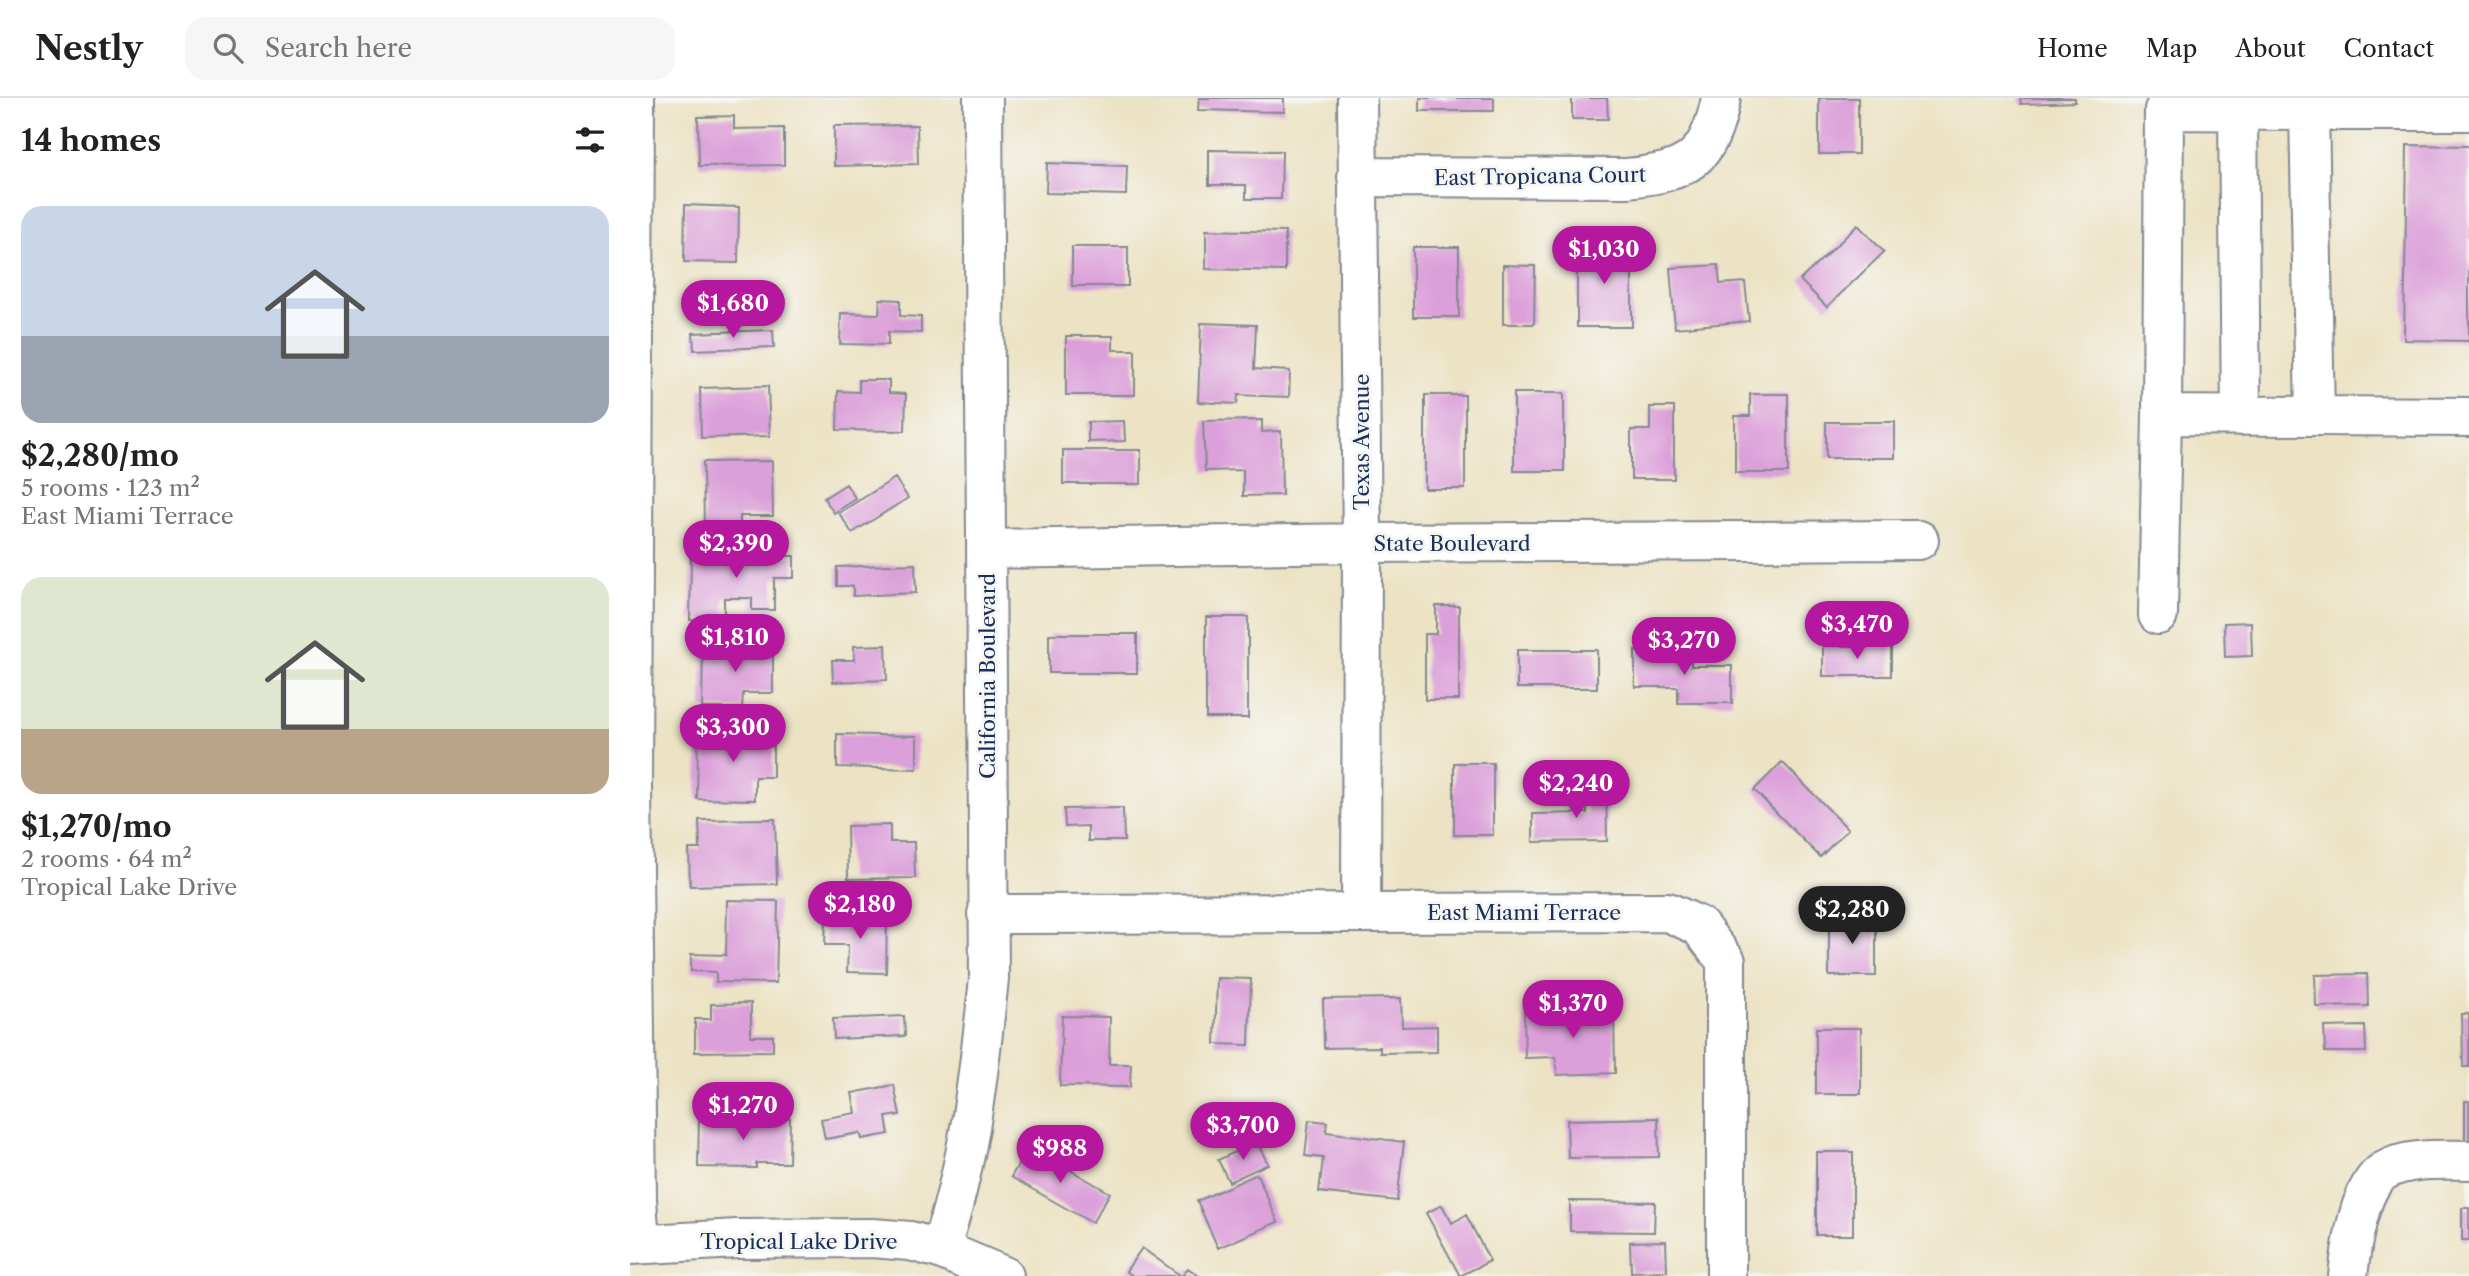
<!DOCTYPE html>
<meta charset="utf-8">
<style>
body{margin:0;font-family:"Libre Caslon Text",serif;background:#f6f6f6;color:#222;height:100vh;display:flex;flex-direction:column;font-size:26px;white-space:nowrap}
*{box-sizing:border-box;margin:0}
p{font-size:23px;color:#767676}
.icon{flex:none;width:38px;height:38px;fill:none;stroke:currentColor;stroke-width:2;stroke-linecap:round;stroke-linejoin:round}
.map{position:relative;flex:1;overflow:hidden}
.panel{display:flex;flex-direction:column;background:#fff;width:630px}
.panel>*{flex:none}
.price{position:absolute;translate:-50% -60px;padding:0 16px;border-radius:24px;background:#b5179e;color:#fff;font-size:23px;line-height:46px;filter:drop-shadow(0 2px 4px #0008)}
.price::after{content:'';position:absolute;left:50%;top:42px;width:21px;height:16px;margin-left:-10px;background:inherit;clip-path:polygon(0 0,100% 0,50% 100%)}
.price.selected{background:#222;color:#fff}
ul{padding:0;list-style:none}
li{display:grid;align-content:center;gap:14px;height:371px;padding:0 21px}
li span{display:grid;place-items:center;height:217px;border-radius:21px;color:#555}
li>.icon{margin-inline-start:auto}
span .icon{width:126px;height:126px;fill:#fffc;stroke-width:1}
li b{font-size:30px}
h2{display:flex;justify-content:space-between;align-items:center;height:84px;padding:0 21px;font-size:30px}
header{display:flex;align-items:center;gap:42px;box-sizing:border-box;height:98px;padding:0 35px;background:#fff;border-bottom:2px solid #e0e0e0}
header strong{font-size:33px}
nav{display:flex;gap:38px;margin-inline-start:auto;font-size:24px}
.search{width:490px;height:63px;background:#f6f6f6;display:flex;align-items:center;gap:18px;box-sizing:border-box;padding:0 24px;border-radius:21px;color:#767676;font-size:26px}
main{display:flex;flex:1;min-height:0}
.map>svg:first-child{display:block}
.building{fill:#db9fd9}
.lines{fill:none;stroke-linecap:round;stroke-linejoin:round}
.minor-casing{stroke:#848991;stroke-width:42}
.minor{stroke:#fff;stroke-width:38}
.labels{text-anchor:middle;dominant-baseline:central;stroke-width:6;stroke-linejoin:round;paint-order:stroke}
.street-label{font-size:21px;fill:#1b2f5e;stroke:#f6f6f2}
</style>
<header>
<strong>Nestly</strong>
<div class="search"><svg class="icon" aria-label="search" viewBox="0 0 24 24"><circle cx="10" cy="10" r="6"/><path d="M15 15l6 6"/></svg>Search here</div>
<nav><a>Home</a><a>Map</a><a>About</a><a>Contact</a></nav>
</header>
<main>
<section class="panel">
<h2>14 homes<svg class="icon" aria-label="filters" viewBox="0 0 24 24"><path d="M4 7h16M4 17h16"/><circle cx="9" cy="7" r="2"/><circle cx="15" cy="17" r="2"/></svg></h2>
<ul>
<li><span style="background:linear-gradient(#c9d6e8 60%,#9aa5b1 0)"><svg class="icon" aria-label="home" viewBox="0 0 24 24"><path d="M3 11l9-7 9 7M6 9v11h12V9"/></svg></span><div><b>$2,280/mo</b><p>5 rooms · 123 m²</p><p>East Miami Terrace</p></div></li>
<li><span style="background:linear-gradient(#dfe7d0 70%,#b9a48a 0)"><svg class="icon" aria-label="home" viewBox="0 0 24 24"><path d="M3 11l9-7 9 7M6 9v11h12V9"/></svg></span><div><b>$1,270/mo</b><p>2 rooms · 64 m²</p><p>Tropical Lake Drive</p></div></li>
</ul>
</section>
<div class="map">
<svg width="1839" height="1178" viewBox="0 0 1839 1178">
<rect width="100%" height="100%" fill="#f6f6f2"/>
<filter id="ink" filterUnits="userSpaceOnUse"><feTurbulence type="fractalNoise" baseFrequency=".0143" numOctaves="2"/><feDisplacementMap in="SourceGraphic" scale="14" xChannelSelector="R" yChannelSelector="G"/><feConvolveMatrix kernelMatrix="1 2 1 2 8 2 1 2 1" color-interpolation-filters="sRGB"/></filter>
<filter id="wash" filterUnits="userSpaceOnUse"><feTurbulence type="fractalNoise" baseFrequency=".00686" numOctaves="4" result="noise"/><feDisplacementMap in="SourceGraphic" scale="28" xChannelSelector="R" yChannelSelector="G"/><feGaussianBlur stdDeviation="1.57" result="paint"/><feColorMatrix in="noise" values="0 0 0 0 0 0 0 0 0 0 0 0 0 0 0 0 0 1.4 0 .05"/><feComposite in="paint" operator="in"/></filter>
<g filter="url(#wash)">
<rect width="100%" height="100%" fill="#ece3c4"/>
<g id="blocks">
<path class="building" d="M569 0H654V14L568 12Z
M790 0H864V13H790Z
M942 0H977L978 21H942Z
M1189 0H1228V56H1189Z
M1390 0H1445V4L1391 6Z
M104 18V31L154 30V67L69 68 68 19Z
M287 27 288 66 204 68V28Z
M1777 47 1839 48V243L1774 242Z
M579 52 652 53 651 101H616V87H579Z
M417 65 497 68 496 97 416 95Z
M55 107 109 109 108 165 54 164Z
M1228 127 1254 154 1197 209 1170 182Z
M576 132 655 134V173L576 171Z
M947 147H1002V229H947Z
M442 149H498V188H442Z
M783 149H829V219H783Z
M873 167 905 168 904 226H873Z
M1088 167 1090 186 1115 184 1119 223 1045 230 1040 170Z
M250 201 270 202V218L291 219V235L258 234V247L210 246 211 215 249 216Z
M571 225 626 227 624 271 660 273 659 299 608 297 607 306 568 304Z
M143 232 144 249 64 252 63 235Z
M436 238H483V252H505V297H436Z
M229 282H259V295L276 296 275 333 207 332 208 293 229 294Z
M138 288 140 338 71 340 70 290Z
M884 295H934V373H884Z
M1120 296H1158V375H1105V318H1120Z
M795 297H835V391H795Z
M1020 309H1044V381H1001V332H1020Z
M632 322V334L651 333 652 397 613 398V372L575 373 573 323Z
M494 323 495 343 458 344V324Z
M1196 324H1265V360H1196Z
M433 352H511V386H433Z
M142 363 143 418H110V432L74 433 73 364Z
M265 380 278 400 222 435 209 415Z
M216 386 226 401 204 415 194 400Z
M114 446H141V458H164V480H144V512H122V500H94V522H60L61 458H114Z
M285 466 286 495 223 498V488H207V469Z
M806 508H829V602H795V536H806Z
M576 519H618V620H576Z
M1621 524 1622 558 1595 559 1594 525Z
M419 536H507V575H419Z
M73 547H143V595H113L112 610H72Z
M256 547 257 582 203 584 202 562H224V548Z
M1193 548H1261V578H1193Z
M887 552H967V590H887Z
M1005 553H1061V568H1102V605H1048V589H1005Z
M68 634 143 635V679H125V702L67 701Z
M207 636 287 638V671L207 669Z
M1152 664 1218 731 1190 759 1124 692Z
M824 665H863V737H824Z
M976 681 977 743 903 744V716L957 715V682Z
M493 710 494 743H458V728L435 729 434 711Z
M145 721 147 786 60 788 59 751H70L69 722Z
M260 727V744H284L285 780 218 781 217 728Z
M97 802 148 803 146 885 86 884V874L61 873V856L96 857Z
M196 817 257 818 256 875 217 874 218 847H195Z
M1199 817H1246V878H1199Z
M1737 876 1738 908 1686 909 1685 877Z
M587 880 621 881 619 947 585 946Z
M771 900 772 929 807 928V954L750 955V949L694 950 693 901Z
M121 905V938H143V953L65 954V921H81V906Z
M984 911 985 975 927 977 926 959 895 960 894 913Z
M1832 916H1839V969H1833Z
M274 918 275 938 204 941 203 921Z
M432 918 480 919 479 966H501L500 989 430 988Z
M1735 928 1736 954H1695L1694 929Z
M1186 930H1231V996H1186Z
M264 987 270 1017 256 1019 259 1036 232 1041 230 1035 195 1041 191 1021 226 1015 222 995Z
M1835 1003H1839V1045H1835Z
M69 1019 160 1020 159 1065H126V1070L68 1069Z
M1028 1020 1029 1059 938 1060 937 1022Z
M679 1022 697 1024 696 1034 774 1044 767 1103 689 1094 693 1060 675 1058Z
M627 1044 638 1066 599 1084 588 1062Z
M399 1048 480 1095 462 1125 381 1079Z
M1186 1054H1223V1137H1186Z
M627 1076 648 1124 588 1150 567 1103Z
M940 1103 1025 1104 1024 1134 940 1133Z
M812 1107 822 1125 836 1117 860 1163 830 1178 796 1115Z
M1832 1110H1839V1142H1832Z
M1036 1143 1037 1173 1001 1174 1000 1144Z
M512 1150 551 1178H503L496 1173Z
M558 1170 569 1178H552Z"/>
</g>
</g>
<g filter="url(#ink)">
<use href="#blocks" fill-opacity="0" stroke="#848991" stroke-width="2"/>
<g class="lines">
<g class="minor-casing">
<path id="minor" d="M5 0 2 690 7 1101 10 1146
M727 0 732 445 731 814
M1608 13 1611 318
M1679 13 1534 12 1532 317 1685 318
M1839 13H1679L1685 318 1839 319
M727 79 997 80C1057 74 1079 63 1091 0
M356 451 732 445 1289 442
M1528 517 1532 317
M357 816 1038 814 1069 828 1096 863V1178
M0 1147 107 1141 242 1140 280 1143 310 1151 374 1178
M310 1151C340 1064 349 972 359 881L353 0
M1718 1178C1721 1151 1729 1088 1754 1073 1777 1059 1813 1062 1839 1062"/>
</g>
<use href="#minor" class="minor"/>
</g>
</g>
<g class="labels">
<g class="street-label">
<text transform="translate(910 78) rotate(-1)">East Tropicana Court</text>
<text transform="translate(731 344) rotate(-90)">Texas Avenue</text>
<text x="822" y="445">State Boulevard</text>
<text transform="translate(357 578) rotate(-90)">California Boulevard</text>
<text x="894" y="814">East Miami Terrace</text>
<text x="169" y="1143">Tropical Lake Drive</text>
</g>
</g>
</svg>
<b class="price" style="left:974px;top:188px">$1,030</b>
<b class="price" style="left:103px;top:242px">$1,680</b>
<b class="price" style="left:106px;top:482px">$2,390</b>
<b class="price" style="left:1227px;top:563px">$3,470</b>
<b class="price" style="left:105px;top:576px">$1,810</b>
<b class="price" style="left:1054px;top:579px">$3,270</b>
<b class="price" style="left:103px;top:666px">$3,300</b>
<b class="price" style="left:946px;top:722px">$2,240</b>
<b class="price" style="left:230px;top:843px">$2,180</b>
<b class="price selected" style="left:1222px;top:848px">$2,280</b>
<b class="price" style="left:943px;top:942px">$1,370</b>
<b class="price" style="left:113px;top:1044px">$1,270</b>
<b class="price" style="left:613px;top:1064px">$3,700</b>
<b class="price" style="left:430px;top:1087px">$988</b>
</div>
</main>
